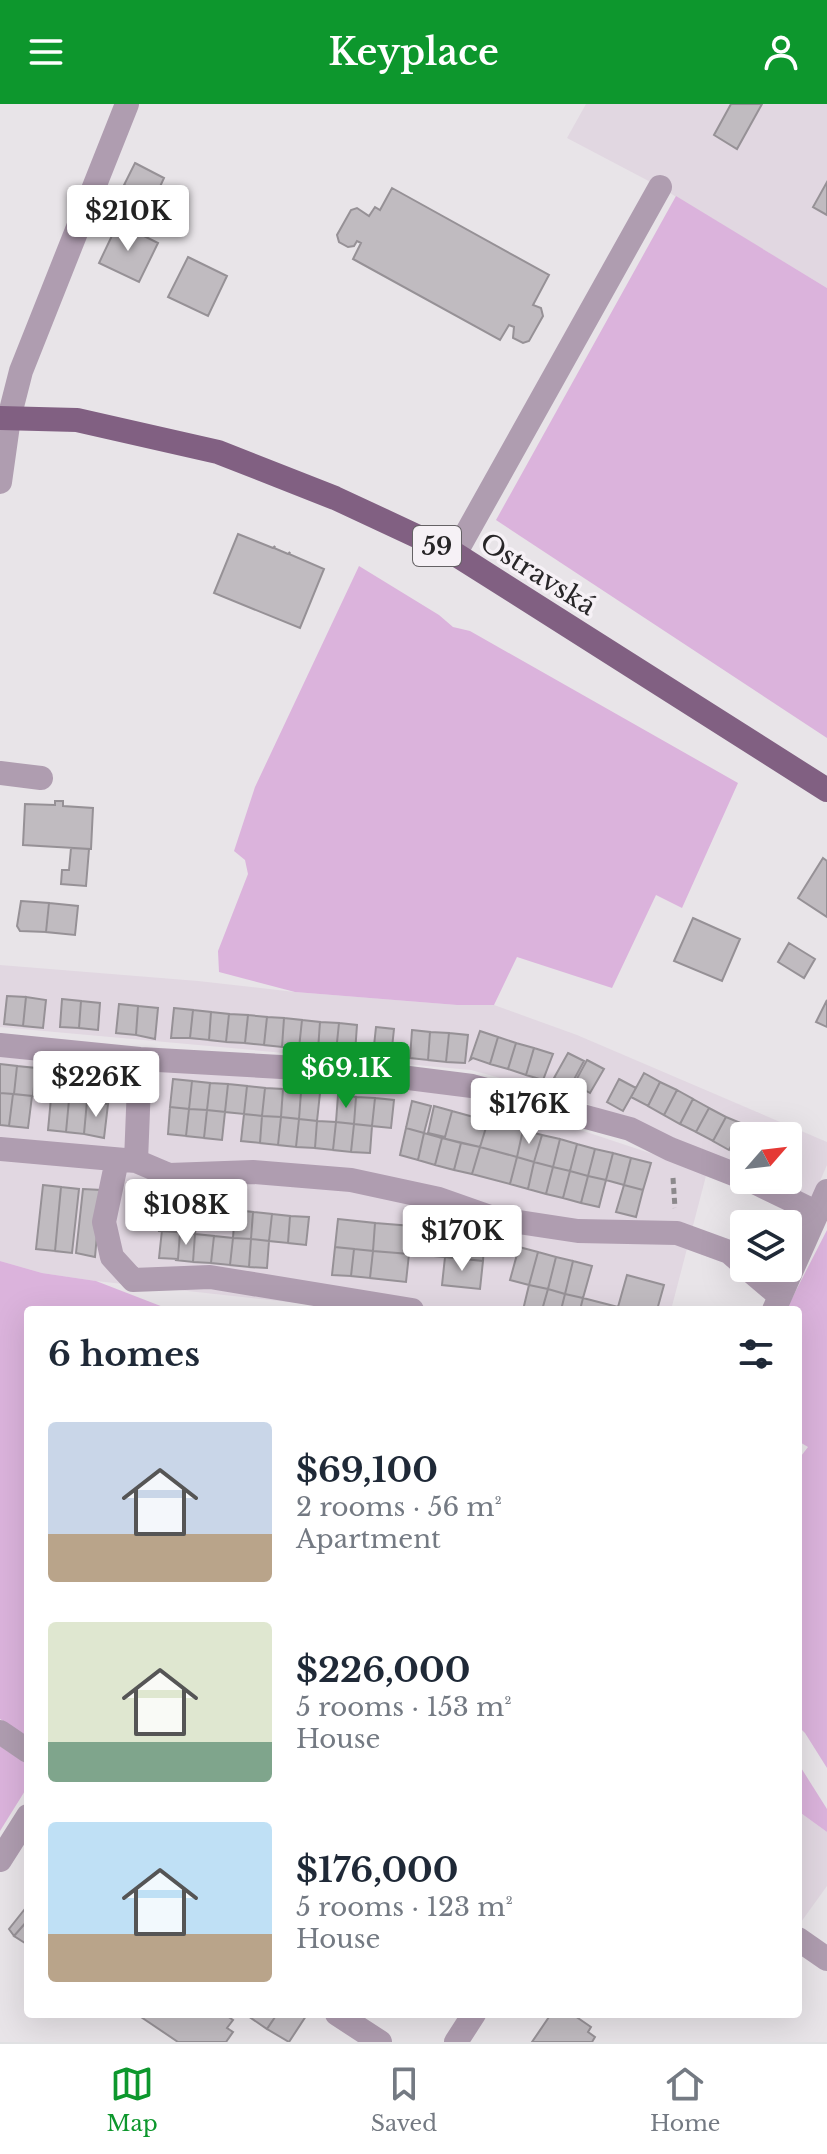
<!DOCTYPE html>
<meta charset="utf-8">
<style>
body{margin:0;font-family:"Libre Baskerville",serif;background:#f6f6f7;color:#1f2937;height:100vh;display:flex;flex-direction:column;font-size:30px;white-space:nowrap}
*{box-sizing:border-box;margin:0}
p{font-size:26px;color:#747a83}
.icon{flex:none;width:44px;height:44px;fill:none;stroke:currentColor;stroke-width:2;stroke-linecap:round;stroke-linejoin:round}
.map{position:relative;flex:1;overflow:hidden}
.side{position:absolute;left:24px;top:1202px;width:778px;height:712px;display:flex;flex-direction:column;background:#fff;border-radius:8px;box-shadow:0 8px 32px #0002}
.side>*{flex:none}
.needle{width:52px;rotate:62deg}
.buttons{position:absolute;left:730px;top:1018px;display:grid;gap:16px}
.buttons a{display:grid;place-items:center;width:72px;height:72px;border-radius:8px;background:#fff;box-shadow:0 8px 32px #0002;font-size:40px}
.price{position:absolute;translate:-50% -68px;padding:0 18px;border-radius:8px;background:#fff;color:#222;font-size:26px;line-height:52px;filter:drop-shadow(0 2px 4px #0008)}
.price::after{content:'';position:absolute;left:50%;top:48px;width:24px;height:18px;margin-left:-12px;background:inherit;clip-path:polygon(0 0,100% 0,50% 100%)}
.price.active{background:#0d972d;color:#fff}
ul{padding:0;list-style:none}
li{display:flex;align-items:center;gap:24px;height:200px;padding:0 24px}
li span{display:grid;place-items:center;flex:none;width:224px;height:160px;border-radius:8px;color:#555}
li>.icon{margin-inline-start:auto}
span .icon{width:96px;height:96px;fill:#fffc;stroke-width:1}
li b{font-size:34px}
h2{display:flex;justify-content:space-between;align-items:center;height:96px;padding:0 24px;font-size:34px}
header{display:flex;justify-content:space-between;align-items:center;height:104px;padding:0 24px;background:#0d972d;color:#fff;font-size:36px;font-weight:600}
.menu{display:flex;justify-content:space-around;align-items:center;height:112px;border-top:2px solid #e0e1e3;background:#fff;font-size:22px;color:#747a83}
.menu a{display:grid;justify-items:center;gap:4px}
.menu .active{color:#0d972d}
.map>svg:first-child{display:block}
.built{fill:#e1d7e1}
.green{fill:#dbb3dc}
.building{fill:#c0bbc0;stroke:#969196;stroke-width:2}
.lines{fill:none;stroke-linecap:round;stroke-linejoin:round}
.path{stroke:#8c898c;stroke-width:5;stroke-dasharray:6 4;stroke-linecap:butt}
.minor{stroke:#af9db0;stroke-width:24}
.major{stroke:#816082;stroke-width:24}
.labels{text-anchor:middle;dominant-baseline:central;stroke-width:7;stroke-linejoin:round;paint-order:stroke}
.shield{fill:#f6f1f6;stroke:#656265;stroke-width:2}
.shield-label{font-size:24px;font-weight:bold;fill:#272527}
.street-label{font-size:26px;fill:#272527;stroke:#f6f1f6}
</style>
<header><svg class="icon" aria-label="menu" viewBox="0 0 24 24"><path d="M4 6h16M4 12h16M4 18h16"/></svg>Keyplace<svg class="icon" aria-label="person" viewBox="0 0 24 24"><circle cx="12" cy="8" r="4"/><path d="M4 21q1-7 8-7t8 7"/></svg></header>
<div class="map">
<svg width="827" height="1938" viewBox="0 0 827 1938">
<rect width="100%" height="100%" fill="#e8e4e8"/>
<path class="built" d="M586 0H827V184L660 83 567 34Z
M0 861 198 877 295 888 457 901H494L577 931 827 1038V1061L813 1093 772 1076H788V1032H744V1065L573 994 471 966 0 923Z
M0 947 417 984 490 996 707 1068 671 1206H361L96 1177 42 1169 0 1157Z
M798 1707 827 1728V1782L801 1818 798 1816Z"/>
<path class="green" d="M676 92 827 184V634L496 416Z
M359 462 439 511 453 523 470 527 738 679 682 804 656 791 612 884 517 853 494 901H457L295 888 219 868 218 847 248 770 245 756 234 747 255 683Z
M827 1126V1664L805 1629 798 1622V1356L808 1343 798 1337V1206H786Z
M0 1157 42 1169 96 1177 171 1206H28V1633L0 1615Z
M0 1642 28 1661V1682L0 1727Z
M798 1659 827 1705V1728L798 1707Z"/>
<path class="building" d="M731 0H762L737 45 714 31Z
M135 59 164 74 154 96 124 81Z
M827 78V111L813 103Z
M392 84 549 171 533 201 541 204 543 212 529 237 523 239 513 234 514 223 509 221 500 236 353 155 361 139 357 137 354 142 348 143 339 138 337 131 351 106 357 104 369 112 375 103 380 106Z
M118 119 158 139 139 178 99 159Z
M188 153 227 172 208 212 168 193Z
M238 430 273 444 275 442 274 444 288 450 290 448 289 450 324 465 300 524 214 489Z
M55 697H63V702L93 704 91 745 23 741 25 700 55 701Z
M71 744 89 745 86 782 61 780 62 766H69Z
M823 754 827 757V813L798 794Z
M21 797 49 799 46 828 20 827 17 822Z
M49 799 78 802 75 831 46 828Z
M693 814 740 835 722 877 674 857Z
M789 839 815 855 804 874 778 858Z
M7 892 26 893 23 922 4 920Z
M26 893 46 896 43 924 23 922Z
M62 895 81 897 79 924 60 923Z
M827 896V923L816 918Z
M81 897 100 899 98 926 79 924Z
M119 900 138 902 136 931 116 929Z
M138 902 158 904 155 935 136 931Z
M174 904 193 906 190 934H171Z
M193 906 211 908 209 936 190 934Z
M211 908 229 910 226 938 209 936Z
M229 910 248 911 245 939 226 938Z
M248 911 267 913 264 941 245 939Z
M267 913 284 914 282 943 264 941Z
M284 914 302 916 299 944 282 943Z
M302 916 320 918 318 946 299 944Z
M320 918 339 919 336 948 318 946Z
M339 919 357 921 355 949 336 948Z
M376 923 394 925 391 953 373 951Z
M412 926 430 928 428 956 410 954Z
M480 927 498 933 490 960 473 954 470 956Z
M430 928 449 929 446 958 428 956Z
M449 929 468 931 465 959 446 958Z
M498 933 516 939 508 965 490 960Z
M516 939 534 944 526 971 508 965Z
M534 944 553 950 543 976 526 971Z
M568 949 584 957 571 981 554 974Z
M587 956 604 965 590 989 574 980Z
M0 960 17 962 14 990 0 989Z
M17 962 36 964 33 992 14 990Z
M36 964 55 966 51 994 33 992Z
M55 966 73 968 69 996 51 994Z
M73 968 91 970 88 998 69 996Z
M110 969 108 1000 88 998 91 970Z
M644 969 660 978 648 1002 631 993Z
M173 975 192 977 189 1005 170 1003Z
M619 975 636 984 623 1007 607 998Z
M192 977 210 979 207 1006 189 1005Z
M660 978 677 986 664 1011 648 1002Z
M210 979 228 980 225 1008 207 1006Z
M228 980 247 982 244 1010 225 1008Z
M247 982 265 984 262 1012 244 1010Z
M265 984 283 985 281 1013 262 1012Z
M283 985 301 988 299 1015 281 1013Z
M677 986 693 995 680 1020 664 1011Z
M301 988 320 989 317 1017 299 1015Z
M0 989 13 990 9 1022 0 1021Z
M13 990 32 992 28 1024 9 1022Z
M338 991 356 993 354 1020 336 1018Z
M356 993 375 994 372 1022 354 1020Z
M51 994 69 996 66 1028 48 1026Z
M375 994 394 996 391 1024 372 1022Z
M693 995 709 1004 696 1028 680 1020Z
M69 996 87 997 84 1030 66 1028Z
M87 997 108 1000 104 1034 84 1030Z
M412 997 431 1002 424 1029 406 1024Z
M434 1002 452 1007 445 1033 428 1029Z
M170 1003 189 1005 186 1032 168 1030Z
M709 1004 726 1013 713 1037 696 1028Z
M189 1005 207 1006 204 1034 186 1032Z
M207 1006 225 1008 222 1036 204 1034Z
M452 1007 488 1017 480 1043 442 1034 445 1033Z
M244 1010 262 1012 260 1039 241 1037Z
M262 1012 281 1013 278 1041 260 1039Z
M281 1013 299 1015 296 1043 278 1041Z
M726 1013 743 1020 729 1046 713 1037Z
M299 1015 317 1017 315 1044 296 1043Z
M317 1017 336 1018 333 1046 315 1044Z
M488 1017 523 1026 517 1053 480 1043Z
M336 1018 354 1020 351 1048 333 1046Z
M354 1020 372 1022 370 1049 351 1048Z
M406 1024 424 1029 418 1056 400 1051Z
M523 1026 542 1031 534 1058 517 1053Z
M424 1029 442 1034 435 1061 418 1056Z
M542 1031 560 1035 553 1063 534 1058Z
M442 1034 461 1039 454 1066 435 1061Z
M560 1035 577 1040 570 1067 553 1063Z
M461 1039 480 1043 472 1070 454 1066Z
M577 1040 595 1045 588 1072 570 1067Z
M480 1043 517 1053 510 1080 472 1070Z
M595 1045 613 1049 606 1076 588 1072Z
M613 1049 631 1054 624 1081 606 1076Z
M517 1053 534 1058 528 1085 510 1080Z
M631 1054 651 1059 643 1086 624 1081Z
M534 1058 553 1063 546 1090 528 1085Z
M553 1063 570 1067 563 1094 546 1090Z
M570 1067 588 1072 581 1099 563 1094Z
M588 1072 606 1076 599 1103 581 1099Z
M43 1081 61 1083 55 1147 36 1145Z
M624 1081 643 1086 636 1113 616 1108Z
M61 1083 79 1085 72 1149 55 1147Z
M83 1085 101 1086 95 1153 76 1149Z
M162 1099 180 1101 177 1128 159 1127Z
M180 1101 198 1103 195 1130 177 1128Z
M235 1106 253 1108 251 1135 233 1134Z
M253 1108 272 1110 269 1137 251 1135Z
M272 1110 290 1112 288 1139 269 1137Z
M290 1112 309 1113 306 1141 288 1139Z
M338 1115 375 1119 373 1147 335 1143Z
M375 1119 412 1122 409 1150 373 1147Z
M412 1122 448 1126 445 1153 409 1150Z
M162 1126 180 1128 178 1155 159 1154Z
M448 1126 485 1129 483 1157 445 1153Z
M180 1129 195 1130 193 1158 175 1156 178 1155Z
M195 1130 214 1132 211 1159 193 1158Z
M214 1132 233 1134 230 1161 211 1159Z
M233 1134 251 1135 249 1163 230 1161Z
M251 1135 269 1137 267 1164 249 1163Z
M335 1143 354 1145 351 1172 332 1171Z
M519 1143 538 1148 529 1181 510 1176Z
M354 1145 373 1147 370 1174 351 1172Z
M373 1147 409 1150 406 1178 370 1174Z
M538 1148 556 1153 548 1185 529 1181Z
M445 1153 483 1157 480 1185 442 1181Z
M556 1153 573 1157 565 1190 548 1185Z
M573 1157 592 1162 583 1194 565 1190Z
M627 1171 664 1181 657 1206H630L618 1203Z
M529 1181 548 1185 542 1206H523Z
M548 1185 565 1190 561 1206H542Z
M565 1190 583 1194 580 1206H561Z
M583 1194 618 1203 617 1206H580Z
M28 1801V1816L14 1832 9 1825Z
M28 1816V1841L14 1832Z
M143 1910H224L233 1916 227 1924 233 1928 226 1938H178L141 1913Z
M245 1910H277L267 1925Z
M277 1910H303L306 1912 289 1938 267 1925Z
M551 1910H572L591 1923 588 1928 595 1933 592 1938H532Z"/>
<g class="lines">
<path class="path" d="M673 1074 675 1104"/>
<path class="minor" d="M0 378 9 314 21 267 127 0
M455 450 660 83
M0 669 41 674
M0 941 140 955 353 967 472 982 630 1025 670 1045 744 1074
M0 1045 136 1057 169 1071 253 1068 351 1076 439 1095 493 1114 578 1127 677 1129 729 1148 744 1161
M117 1056 104 1118 112 1153 133 1176 210 1173 412 1206
M136 1057 140 955
M750 1076 818 1109
M747 1164 780 1192
M774 1206 827 1087
M0 1628 28 1647
M0 1756 28 1712
M798 1835 827 1855
M337 1910 380 1938
M456 1938 474 1910"/>
<path class="major" d="M0 314 77 316 218 348 335 394 455 450 827 686"/>
</g>
<g class="labels">
<rect class="shield" x="413" y="422" width="48" height="40" rx="6"/>
<g class="shield-label">
<text x="437" y="442">59</text>
</g>
<g class="street-label">
<text transform="translate(538 470) rotate(32)">Ostravská</text>
</g>
</g>
</svg>
<div class="buttons">
<a><svg class="needle" viewBox="-14 -14 28 28"><path d="M0-13l5 13h-10z" fill="#e53935"/><path d="M0 13l5-13h-10z" fill="#747a83"/></svg></a>
<a><svg class="icon" aria-label="layers" viewBox="0 0 24 24"><path d="M12 4l9 5-9 5-9-5zM3 14l9 5 9-5"/></svg></a>
</div>
<b class="price" style="left:128px;top:149px">$210K</b>
<b class="price active" style="left:346px;top:1006px">$69.1K</b>
<b class="price" style="left:96px;top:1015px">$226K</b>
<b class="price" style="left:529px;top:1042px">$176K</b>
<b class="price" style="left:186px;top:1143px">$108K</b>
<b class="price" style="left:462px;top:1169px">$170K</b>
<section class="side">
<h2>6 homes<svg class="icon" aria-label="filters" viewBox="0 0 24 24"><path d="M4 7h16M4 17h16"/><circle cx="9" cy="7" r="2"/><circle cx="15" cy="17" r="2"/></svg></h2>
<ul>
<li><span style="background:linear-gradient(#c9d6e8 70%,#b9a48a 0)"><svg class="icon" aria-label="home" viewBox="0 0 24 24"><path d="M3 11l9-7 9 7M6 9v11h12V9"/></svg></span><div><b>$69,100</b><p>2 rooms · 56 m²</p><p>Apartment</p></div></li>
<li><span style="background:linear-gradient(#dfe7d0 75%,#7fa58c 0)"><svg class="icon" aria-label="home" viewBox="0 0 24 24"><path d="M3 11l9-7 9 7M6 9v11h12V9"/></svg></span><div><b>$226,000</b><p>5 rooms · 153 m²</p><p>House</p></div></li>
<li><span style="background:linear-gradient(#bfe0f5 70%,#b9a48a 0)"><svg class="icon" aria-label="home" viewBox="0 0 24 24"><path d="M3 11l9-7 9 7M6 9v11h12V9"/></svg></span><div><b>$176,000</b><p>5 rooms · 123 m²</p><p>House</p></div></li>
</ul>
</section>
</div>
<nav class="menu">
<a class="active"><svg class="icon" aria-label="map" viewBox="0 0 24 24"><path d="M3 6l6-2 6 2 6-2v14l-6 2-6-2-6 2zM9 4v14M15 6v14"/></svg>Map</a>
<a><svg class="icon" aria-label="saved" viewBox="0 0 24 24"><path d="M7 4h10v16l-5-4-5 4z"/></svg>Saved</a>
<a><svg class="icon" aria-label="home" viewBox="0 0 24 24"><path d="M3 11l9-7 9 7M6 9v11h12V9"/></svg>Home</a>
</nav>
